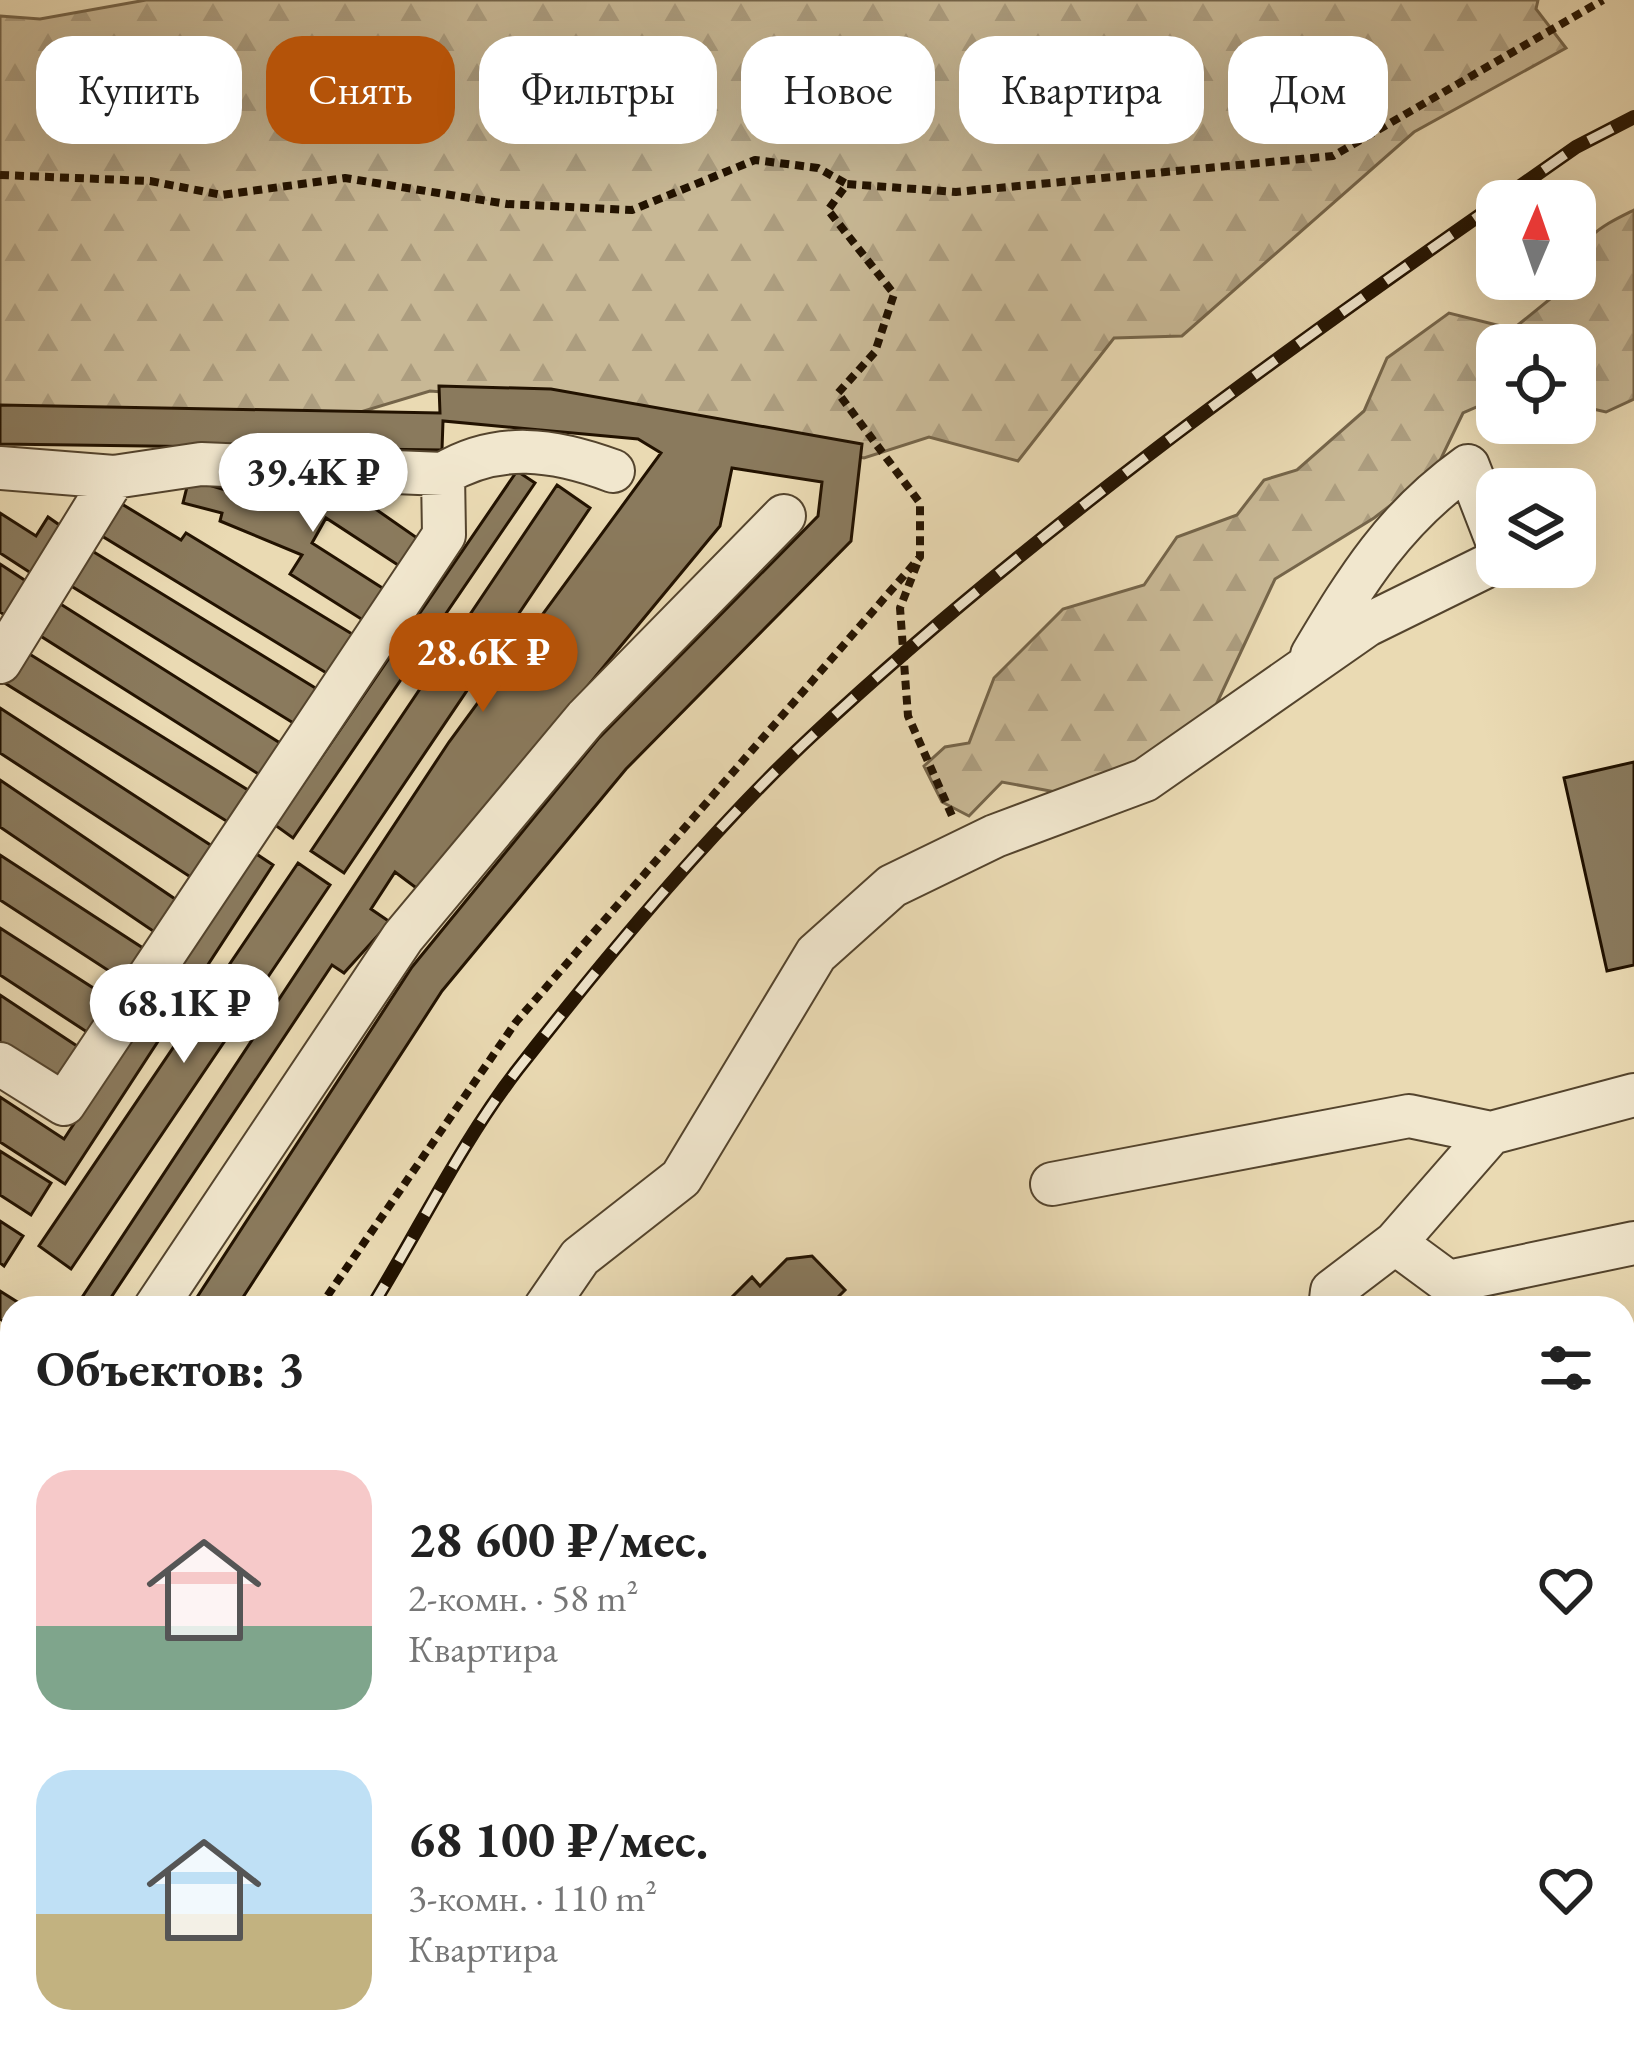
<!DOCTYPE html>
<html lang="ru">
<meta charset="utf-8">
<style>
body{margin:0;font-family:"EB Garamond",serif;background:#f6f6f6;color:#222;height:100vh;display:flex;flex-direction:column;font-size:45px;white-space:nowrap}
*{box-sizing:border-box;margin:0}
p{font-size:39px;color:#767676}
.icon{flex:none;width:66px;height:66px;fill:none;stroke:currentColor;stroke-width:2;stroke-linecap:round;stroke-linejoin:round}
.map{position:relative;flex:1;overflow:hidden}
.sheet{position:absolute;left:0px;top:1296px;width:1635px;height:771px;display:flex;flex-direction:column;background:#fff;border-radius:36px 36px 0 0;box-shadow:0 12px 48px #0002}
.sheet>*{flex:none}
.banner{position:absolute;left:36px;top:36px;width:1563px;height:108px;display:flex;gap:24px}
.needle{width:78px;rotate:2deg}
.fabs{position:absolute;left:1476px;top:180px;display:grid;gap:24px}
.fabs a{display:grid;place-items:center;width:120px;height:120px;border-radius:24px;background:#fff;box-shadow:0 12px 48px #0002;font-size:60px}
.price{position:absolute;translate:-50% -102px;padding:0 27px;border-radius:42px;background:#fff;color:#222;font-size:39px;line-height:78px;filter:drop-shadow(0 3px 6px #0008)}
.price::after{content:'';position:absolute;left:50%;top:72px;width:36px;height:27px;margin-left:-18px;background:inherit;clip-path:polygon(0 0,100% 0,50% 100%)}
.price.current{background:#b45309;color:#fff}
ul{padding:0;list-style:none}
li{display:flex;align-items:center;gap:36px;height:300px;padding:0 36px}
li span{display:grid;place-items:center;flex:none;width:336px;height:240px;border-radius:36px;color:#555}
li>.icon{margin-inline-start:auto}
span .icon{width:144px;height:144px;fill:#fffc;stroke-width:1}
li b{font-size:51px}
h2{display:flex;justify-content:space-between;align-items:center;height:144px;padding:0 36px;font-size:51px}
.tag{padding:0 42px;border-radius:36px;background:#fff;box-shadow:0 12px 48px #0002;font-size:42px;line-height:108px}
.tag.current{background:#b45309;color:#fff}
.map>svg:first-child{display:block}
.forest{fill:url(#forest-firs);stroke:#75654a;stroke-width:3}
.building{fill:#8a7a5d;stroke:#221200;stroke-width:3}
.lines{fill:none;stroke-linecap:round;stroke-linejoin:round}
.minor-casing{stroke:#54442d;stroke-width:46}
.path{stroke:#221200;stroke-width:8;stroke-dasharray:9 6;stroke-linecap:butt}
.minor{stroke:#f1e7ce;stroke-width:42}
.rail-casing{stroke:#221200;stroke-width:14}
.rail{stroke:#f1e7ce;stroke-width:9;stroke-dasharray:27;stroke-linecap:butt}
</style>
<div class="map">
<svg width="1634" height="2066" viewBox="0 0 1634 2066">
<defs>
<pattern id="forest-firs" width="22" height="20" patternUnits="userSpaceOnUse" patternTransform="scale(3)"><rect width="22" height="20" fill="#c8b895"/><path d="M5 1l3.5 6h-7zM16 11l3.5 6h-7z" fill="#ac9d7f"/></pattern>
</defs>
<rect width="100%" height="100%" fill="#eadab3"/>
<filter id="stains"><feTurbulence type="fractalNoise" baseFrequency=".00167" numOctaves="4"/><feColorMatrix values="0 0 0 0 .2 0 0 0 0 .09 0 0 0 0 .02 0 0 0 .5 -.17"/></filter>
<radialGradient id="worn" r=".72"><stop offset=".6" stop-color="#630" stop-opacity="0"/><stop offset="1" stop-color="#630" stop-opacity=".3"/></radialGradient>
<path class="forest" d="M146 0H1538L1536 9 1566 48 1414 132 1182 336 1114 338 1018 461 929 437 864 458 606 405 430 391 354 414 0 409V16L40 19Z
M1634 210V399L1606 412 1575 405V345H1497V398L1463 413 1435 471 1374 518 1275 579 1216 705 1141 774 1066 794 1002 782 969 816 942 802 924 766 945 747 969 743 994 678 1063 609 1144 585 1177 537 1237 515 1264 480 1297 470 1364 411 1387 358 1449 313 1513 329 1560 291 1567 279H1575C1575 238 1602 226 1634 210Z"/>
<path class="building" d="M439 386 551 389 862 444 851 541 626 769 442 991 236 1308H190L412 967 598 739 818 516 822 482 732 468 720 526 419 890 395 872 371 909 390 922 344 973 332 965 104 1308H75L449 742 661 453 638 439 443 421 442 450 0 444V405L440 413Z
M517 471 535 483 293 838 275 825Z
M189 479 229 491 231 483 286 504 299 482 329 499 341 485 420 540 401 567 326 518 312 543 384 589 366 622 290 574 302 555 220 521 222 513 183 503Z
M557 485 590 508 344 873 311 851Z
M112 498 181 540 186 533 357 637 333 677 92 530Z
M0 513 36 536 48 517 68 531 37 577 0 553Z
M84 546 317 689 295 724 63 581Z
M0 564 32 585 9 618 0 612Z
M51 598 280 743 260 775 31 630Z
M23 650 248 790 228 822 3 682Z
M0 708 212 846 192 878 0 753Z
M1634 762V965L1607 971 1564 778Z
M0 780 178 901 156 933 0 827Z
M252 851 273 865 65 1184 0 1142V1097L64 1139Z
M0 855 146 950 126 982 0 900Z
M298 863 330 885 71 1269 39 1246Z
M0 928 112 1000 90 1034 0 975Z
M0 995 80 1048 58 1080 0 1042Z
M0 1151 51 1183 31 1215 0 1195Z
M0 1221 23 1236 4 1266 0 1263Z
M812 1256 845 1290 827 1308H745L733 1296 752 1277 760 1286 787 1259Z
M0 1291 27 1308H12V1327L0 1319Z
M1634 1365V1449L1623 1451V1367Z
M1623 1855 1634 1856V1965L1628 1964 1623 2023Z
M326 2055H581L579 2066H325Z
M1017 2055H1116L1115 2066H1016Z
M1281 2055H1414L1413 2066H1280Z
M1525 2055H1621L1620 2063Z"/>
<g class="lines">
<g class="minor-casing">
<path id="minor" d="M0 468 114 477 201 464 443 474C498 441 554 449 613 471
M1312 655C1358 578 1394 519 1468 466L1497 541
M0 662 114 477
M0 1064 64 1104 444 535 443 474
M1052 1184 1409 1116 1491 1133
M1395 1243 1448 1282 1634 1243
M155 1308 403 937 586 718 784 516
M545 1308 580 1257 681 1178 816 954 892 886 995 836 1145 780 1367 625 1497 561
M1330 1308 1332 1291 1395 1243 1491 1133 1634 1095
M0 1382 12 1389
M0 1469H12
M0 1609 12 1582
M1623 1720 1634 1718
M620 2066 622 2055
M928 2066 930 2055
M1195 2066 1197 2055"/>
</g>
<path class="path" d="M0 175 150 181 222 195 345 178 507 204 632 210 755 160 818 168 847 184
M917 564 900 608 908 716 953 818
M319 1308 516 1022 920 557V503L838 393 875 352 894 294 828 210 847 184 956 192 1333 156 1603 0
M0 1965 12 1914"/>
<use href="#minor" class="minor"/>
<g class="rail-casing">
<path id="rail" d="M1499 201 1576 147 1634 117
M371 1308C419 1230 462 1141 518 1069 605 958 709 832 812 736 1024 539 1260 368 1497 203
M21 2066 25 2055"/>
</g>
<use href="#rail" class="rail"/>
</g>
<rect width="100%" height="100%" filter="url(#stains)"/>
<rect width="100%" height="100%" fill="url(#worn)"/>
</svg>
<div class="fabs">
<a><svg class="needle" viewBox="-14 -14 28 28"><path d="M0-13l5 13h-10z" fill="#e53935"/><path d="M0 13l5-13h-10z" fill="#767676"/></svg></a>
<a><svg class="icon" aria-label="locate" viewBox="0 0 24 24"><circle cx="12" cy="12" r="6"/><path d="M12 2v4M12 18v4M2 12h4M18 12h4"/></svg></a>
<a><svg class="icon" aria-label="layers" viewBox="0 0 24 24"><path d="M12 4l9 5-9 5-9-5zM3 14l9 5 9-5"/></svg></a>
</div>
<b class="price" style="left:313px;top:535px">39.4K ₽</b>
<b class="price current" style="left:483px;top:715px">28.6K ₽</b>
<b class="price" style="left:184px;top:1066px">68.1K ₽</b>
<div class="banner">
<a class="tag">Купить</a>
<a class="tag current">Снять</a>
<a class="tag">Фильтры</a>
<a class="tag">Новое</a>
<a class="tag">Квартира</a>
<a class="tag">Дом</a>
</div>
<section class="sheet">
<h2>Объектов: 3<svg class="icon" aria-label="filters" viewBox="0 0 24 24"><path d="M4 7h16M4 17h16"/><circle cx="9" cy="7" r="2"/><circle cx="15" cy="17" r="2"/></svg></h2>
<ul>
<li><span style="background:linear-gradient(#f6c9c9 65%,#7fa58c 0)"><svg class="icon" aria-label="home" viewBox="0 0 24 24"><path d="M3 11l9-7 9 7M6 9v11h12V9"/></svg></span><div><b>28 600 ₽/мес.</b><p>2-комн. · 58 m²</p><p>Квартира</p></div><svg class="icon" aria-label="heart" viewBox="0 0 24 24"><path d="M12 20l-8-8c-3-5 5-10 8-4 3-6 11-1 8 4z"/></svg></li>
<li><span style="background:linear-gradient(#bfe0f5 60%,#c2b280 0)"><svg class="icon" aria-label="home" viewBox="0 0 24 24"><path d="M3 11l9-7 9 7M6 9v11h12V9"/></svg></span><div><b>68 100 ₽/мес.</b><p>3-комн. · 110 m²</p><p>Квартира</p></div><svg class="icon" aria-label="heart" viewBox="0 0 24 24"><path d="M12 20l-8-8c-3-5 5-10 8-4 3-6 11-1 8 4z"/></svg></li>
</ul>
</section>
</div>
